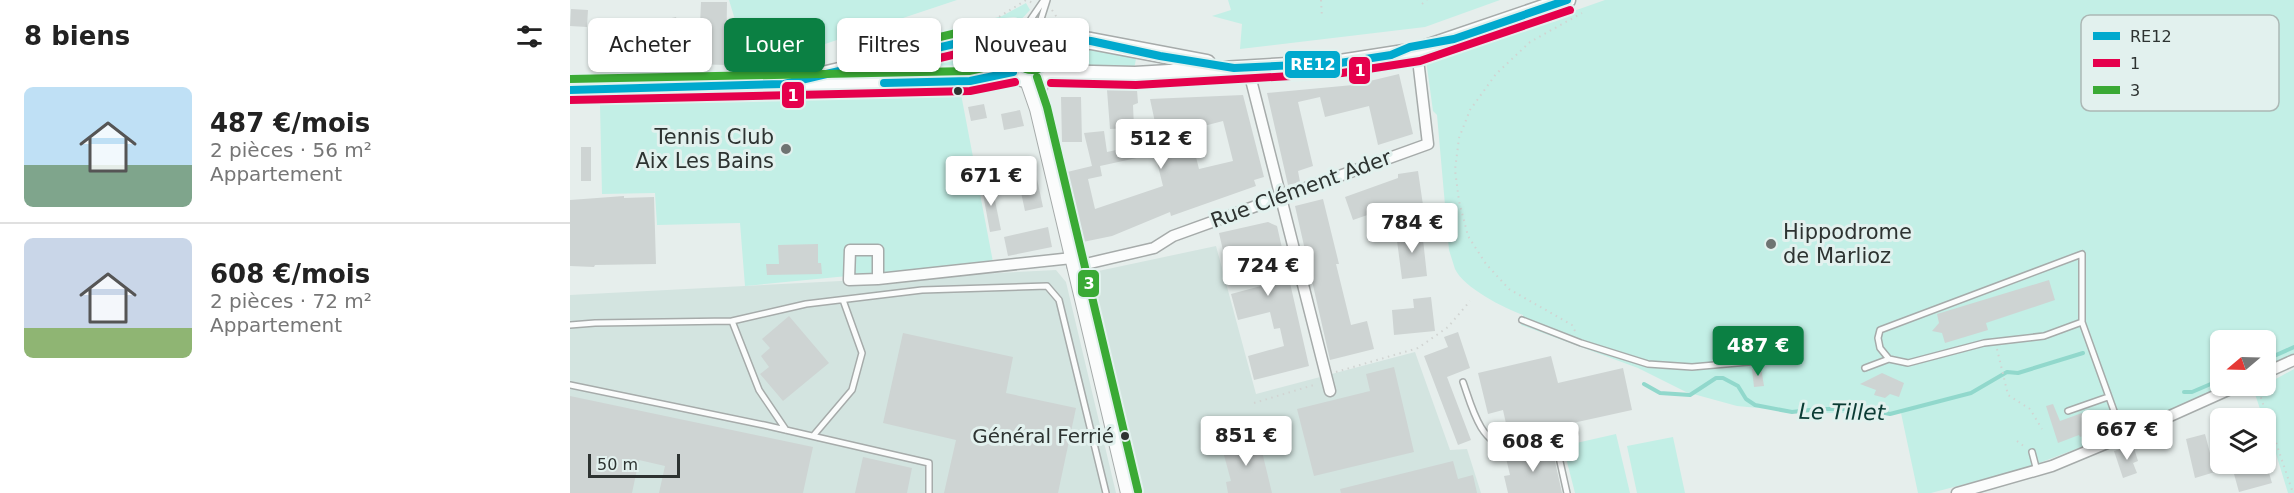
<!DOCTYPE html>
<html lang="fr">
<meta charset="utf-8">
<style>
body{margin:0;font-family:"DejaVu Sans",sans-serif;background:#f6f6f6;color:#222;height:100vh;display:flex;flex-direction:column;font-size:22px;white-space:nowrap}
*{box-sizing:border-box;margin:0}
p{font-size:20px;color:#767676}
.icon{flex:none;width:33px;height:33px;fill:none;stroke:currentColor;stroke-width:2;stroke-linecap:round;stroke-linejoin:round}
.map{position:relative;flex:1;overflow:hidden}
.details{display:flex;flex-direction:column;background:#fff;width:570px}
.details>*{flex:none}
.guide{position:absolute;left:18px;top:18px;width:570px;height:54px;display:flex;gap:12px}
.needle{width:39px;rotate:251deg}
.buttons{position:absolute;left:1640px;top:330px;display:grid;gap:12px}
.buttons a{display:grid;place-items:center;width:66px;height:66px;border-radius:9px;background:#fff;box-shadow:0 2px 4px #0004;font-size:30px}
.scale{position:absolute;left:18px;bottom:15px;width:92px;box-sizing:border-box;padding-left:6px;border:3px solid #2d3331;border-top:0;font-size:16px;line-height:21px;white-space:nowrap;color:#2d3331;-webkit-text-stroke:4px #e2f1ee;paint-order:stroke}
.price{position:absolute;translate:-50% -51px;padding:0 14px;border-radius:6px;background:#fff;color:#222;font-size:20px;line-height:39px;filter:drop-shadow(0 2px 3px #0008)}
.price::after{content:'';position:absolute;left:50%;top:36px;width:18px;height:14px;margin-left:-9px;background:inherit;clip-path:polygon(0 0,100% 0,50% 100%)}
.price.current{background:#0b8043;color:#fff}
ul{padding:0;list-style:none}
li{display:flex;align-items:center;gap:18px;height:150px;padding:0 24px}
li+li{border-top:2px solid #e0e0e0}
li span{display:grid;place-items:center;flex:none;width:168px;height:120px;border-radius:9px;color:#555}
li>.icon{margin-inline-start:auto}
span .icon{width:72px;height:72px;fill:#fffc;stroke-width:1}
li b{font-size:26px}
h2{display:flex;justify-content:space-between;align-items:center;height:72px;padding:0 24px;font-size:26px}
.chip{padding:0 21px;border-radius:9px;background:#fff;box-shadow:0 2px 4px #0004;font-size:21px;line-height:54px}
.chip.current{background:#0b8043;color:#fff}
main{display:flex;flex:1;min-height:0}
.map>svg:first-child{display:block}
.built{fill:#d3e4e0}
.green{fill:#c3efe6}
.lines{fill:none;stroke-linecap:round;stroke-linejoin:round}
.stream{stroke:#91d8cc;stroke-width:4}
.building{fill:#ced4d3;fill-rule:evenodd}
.lane-casing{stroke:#a6abaa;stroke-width:8}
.street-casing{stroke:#a6abaa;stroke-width:13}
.secondary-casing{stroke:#a6abaa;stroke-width:16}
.primary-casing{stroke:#a6abaa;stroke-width:19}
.path{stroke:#d1d4d2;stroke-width:2;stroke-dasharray:1.5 4.5;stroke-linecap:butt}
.lane{stroke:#fbfcfc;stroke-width:5}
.street{stroke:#fbfcfc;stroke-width:10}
.secondary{stroke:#fbfcfc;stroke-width:14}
.primary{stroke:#fbfcfc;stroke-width:16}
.bus-1-casing{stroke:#e2f1ee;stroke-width:12}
.bus-2-casing{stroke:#e2f1ee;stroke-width:12}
.bus-3-casing{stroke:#e2f1ee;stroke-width:12}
.bus-1{stroke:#00a9ce;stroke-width:8}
.bus-2{stroke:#e5004c;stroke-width:8}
.bus-3{stroke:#3aaa35;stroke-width:8}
.bus-dot{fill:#2d3331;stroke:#e2f1ee;stroke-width:2}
.poi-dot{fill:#6e7472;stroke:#e2f1ee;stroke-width:2}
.labels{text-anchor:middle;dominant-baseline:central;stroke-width:6;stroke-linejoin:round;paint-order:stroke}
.bus-label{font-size:20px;fill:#2d3331;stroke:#e2f1ee;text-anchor:end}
.poi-label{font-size:21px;fill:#2d3331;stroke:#e2f1ee;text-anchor:end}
.street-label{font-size:21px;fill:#2d3331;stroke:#e2f1ee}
.water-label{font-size:22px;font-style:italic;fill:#0b3b34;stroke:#e2f1ee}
.key{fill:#e2f1ee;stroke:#acb8b5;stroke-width:1.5}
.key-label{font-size:16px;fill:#2d3331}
.line-badge{stroke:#e2f1ee;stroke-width:2}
.badge-label{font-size:16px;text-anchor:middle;font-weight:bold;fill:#fff}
</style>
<main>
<section class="details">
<h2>8 biens<svg class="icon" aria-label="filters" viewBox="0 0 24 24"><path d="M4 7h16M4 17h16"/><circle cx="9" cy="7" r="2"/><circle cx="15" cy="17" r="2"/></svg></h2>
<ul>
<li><span style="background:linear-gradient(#bfe0f5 65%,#7fa58c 0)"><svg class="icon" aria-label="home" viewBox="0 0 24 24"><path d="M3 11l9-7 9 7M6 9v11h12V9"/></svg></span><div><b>487 €/mois</b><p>2 pièces · 56 m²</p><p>Appartement</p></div></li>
<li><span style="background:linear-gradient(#c9d6e8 75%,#8fb573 0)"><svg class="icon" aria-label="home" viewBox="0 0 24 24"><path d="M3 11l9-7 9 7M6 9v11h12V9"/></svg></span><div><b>608 €/mois</b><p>2 pièces · 72 m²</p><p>Appartement</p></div></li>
</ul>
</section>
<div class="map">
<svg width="1724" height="493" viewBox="0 0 1724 493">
<rect width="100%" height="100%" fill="#e6eeec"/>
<path class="built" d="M646 246 686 394 845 352 880 450 897 449 911 493H568L516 282 519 273Z
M486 270 496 282 546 493H0V295Z"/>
<path class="green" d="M159 0H387L180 69Z
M658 0H930L855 27 670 49 672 24 642 16 661 10Z
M1035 0H1724V355L1695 367V340H1650V386H1654L1543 435 1456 468 1361 493H1348L1331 413H1243L1167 406 1116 392 1068 368 951 325 953 315C934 308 894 288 885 269 883 263 881 256 879 250L867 115 863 111 856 60 899 48Z
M456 3 460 10C456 14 453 18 449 21 438 29 409 33 397 26L432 16Z
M457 36C470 35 476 41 480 53L475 65 465 71 452 69 444 58 446 44Z
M426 40V57L429 68 333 79 329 72 331 60Z
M500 45 563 56 566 59 564 69 498 68Z
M391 94 423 262 175 286 170 223 87 225 85 193 32 194 30 105Z
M1724 369V493H1718L1695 418H1693L1684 391Z
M1046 434 1060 493H1005L993 446Z
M1103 437 1115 493H1067L1057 446Z"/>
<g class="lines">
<path class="stream" d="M1695 360 1724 347
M1074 384 1090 393 1120 395 1146 378H1153L1168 386 1176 399 1185 405 1222 412 1248 409H1295L1320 414 1401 393 1437 372 1448 373 1513 353
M1614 392H1622L1650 380"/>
</g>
<path class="building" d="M131 2H157L156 65 120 64 118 26 130 25Z
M1 9 18 10 17 27 0 26Z
M106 17 109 28 88 34 85 22Z
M70 18 73 29 64 32 65 70H61L58 58H47V46H54L49 23Z
M829 74 843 134 808 145 799 106 755 117 750 97 728 102 743 166 728 171 730 182 718 185 697 93 783 85Z
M537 90H567L568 103 563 105 564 128 540 129Z
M673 95 694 177 684 180 686 186 601 216 600 212 542 236 508 243 493 173 522 166 514 133 534 131 537 152 607 137 610 148 623 145 629 169 663 161 653 121 630 127 629 120 610 124V126L586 127 580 99ZM585 154 593 186 525 209 518 179 532 176 530 166Z
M491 97H511L512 142H492Z
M414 104 417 118 401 121 398 107Z
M450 110 454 126 434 130 431 114Z
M11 147H21V181H11Z
M464 165 473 207 455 211 446 169Z
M848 171 853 205 832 208V203L783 220 775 197 828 178V174Z
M421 181 431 230 420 232 411 183Z
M54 196V198L84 197 86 264 25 265 24 267 0 266V200Z
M753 199 769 264H766L781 325 797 321 804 349 760 360 725 206Z
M698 222 707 226 739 366 684 380 678 356 714 346 710 328 704 329 700 312 668 320 661 294 691 286 682 253 655 259 649 233Z
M478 227 482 247 438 256 434 237Z
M852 230 857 276 832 279 826 233Z
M248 244V263H251L252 274 197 275 196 264H209L208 245Z
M1479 280 1485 300 1416 323 1418 330 1375 343 1372 333 1362 331 1369 323 1367 314Z
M861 297 865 331 824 335 822 310 844 308 843 299Z
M219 316 259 363 213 401 190 374 199 367 191 356 200 348 192 339Z
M888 332 900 368 877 377 901 440 888 445 854 356 878 347 874 337Z
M333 333 443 357 436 393 506 408 488 493H374L386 440 313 423Z
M981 356 988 383 1053 368 1062 410 939 437 933 410 918 414 908 373Z
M824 367 844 452 744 476 727 409 800 391 796 374Z
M1191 367 1194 386 1184 387 1182 369Z
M1312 373 1334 383 1329 397 1320 394 1315 398 1304 395 1306 390 1290 384Z
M0 396 243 447 233 493H89L95 466 69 460 62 493H0Z
M1483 404 1490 421 1512 413 1519 434 1510 437 1509 435 1488 443 1476 406Z
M1635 434 1645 472 1625 478 1616 439Z
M688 435 702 493H658L656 482 661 481 651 444Z
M1563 445 1568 461 1563 463 1567 473 1553 478 1544 451Z
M982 448 992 493H938L934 476 940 475 936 458Z
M293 457 342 468 337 493H285Z
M883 461 888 479 903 475 907 493H771L770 489Z
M1697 466 1702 483 1669 492 1664 474Z"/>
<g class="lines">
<g class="lane-casing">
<path id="lane" d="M462 28 461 19 474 0
M471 29V19L477 0
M952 320 1011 343 1078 364 1122 367 1201 360
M162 321 236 304 352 290 477 286 489 300 536 493
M1512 322 1474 336 1414 343 1338 363 1319 359 1310 348 1308 338 1310 330 1512 254V322L1553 436
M0 325 25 323 162 321 189 390 216 430
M1295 368 1319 359
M893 382C901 404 910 445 939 447 954 448 970 442 985 439L997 493
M0 385 194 425 359 463V493
M1498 411 1538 397
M243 436 282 390 292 353 273 300
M985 439 1005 433
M1462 452 1467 471"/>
</g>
<g class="street-casing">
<path id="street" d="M678 68 760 391
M503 267 584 248 603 236 858 144 847 51
M308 279 279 280 280 250H308V279L502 258
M1695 373 1724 360
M1387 493 1482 466 1571 429 1667 386"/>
</g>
<g class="secondary-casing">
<path id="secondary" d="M457 80 467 109 558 493
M467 107 472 78"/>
</g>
<g class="primary-casing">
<path id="primary" d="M436 54a26 26 0 1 1 52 0a26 26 0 1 1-52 0Z
M482 37 521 41 637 63
M481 73 565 75 770 63 847 51 997 0
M244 77 418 36 445 33
M0 90 214 84 348 83 400 81 443 72"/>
</g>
<path class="path" d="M751 0 752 18
M852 4 857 0
M482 10 490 22
M424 20 456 0 463 3
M427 49 429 61
M1005 331 1002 325 939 289 916 264 898 236 889 201 885 170 889 138 900 110 926 74 960 42 1012 13
M1427 349 1438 395 1460 409 1472 429
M766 372 848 348 878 327 900 301
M1687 386 1723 493
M684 403 747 384
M1447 441 1455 447"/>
<use href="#lane" class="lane"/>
<use href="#street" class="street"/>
<use href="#secondary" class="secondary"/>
<use href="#primary" class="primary"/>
<g class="bus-1-casing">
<path id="bus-1" d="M482 37 521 41 590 56 664 68 770 63 821 55 840 47 884 39 997 0
M314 83 400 81 443 72
M0 90 214 84 418 36 445 33"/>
</g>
<g class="bus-2-casing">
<path id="bus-2" d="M311 72 420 46 446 43
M481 83 566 85 772 73 850 61 1000 10
M0 100 400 91 445 82"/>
</g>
<g class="bus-3-casing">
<path id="bus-3" d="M446 54a16 16 0 1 1 32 0a16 16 0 1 1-32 0Z
M307 52 416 26 444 23
M467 77 477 107 568 491
M0 79 399 71 441 62"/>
</g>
<use href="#bus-1" class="bus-1"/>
<use href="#bus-2" class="bus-2"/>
<use href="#bus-3" class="bus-3"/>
</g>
<g class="bus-dot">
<circle cx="388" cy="91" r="5"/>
<circle cx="555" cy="436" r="5"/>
</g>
<g class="poi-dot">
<circle cx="216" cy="149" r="6"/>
<circle cx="1201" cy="244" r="6"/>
</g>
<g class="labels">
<g class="bus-label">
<text x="544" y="436">Général Ferrié</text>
</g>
<g class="poi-label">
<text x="204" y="137">Tennis Club<tspan x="204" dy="24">Aix Les Bains</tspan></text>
<text x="1213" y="232" text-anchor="start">Hippodrome<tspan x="1213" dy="24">de Marlioz</tspan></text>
</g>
<g class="street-label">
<text transform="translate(731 189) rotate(-20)">Rue Clément Ader</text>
</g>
<g class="water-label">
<text transform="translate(1272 412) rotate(1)">Le Tillet</text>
</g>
</g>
<rect x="1511" y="15" width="198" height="96" rx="9" class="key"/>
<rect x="1523" y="32" width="27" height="8" fill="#00a9ce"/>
<rect x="1523" y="59" width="27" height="8" fill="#e5004c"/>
<rect x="1523" y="86" width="27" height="8" fill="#3aaa35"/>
<g class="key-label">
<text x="1560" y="42">RE12</text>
<text x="1560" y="69">1</text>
<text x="1560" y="96">3</text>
</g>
<g class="line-badge">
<rect x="714" y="50" width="57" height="29" rx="6" fill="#00a9ce"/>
<rect x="778" y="56" width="23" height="29" rx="6" fill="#e5004c"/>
<rect x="211" y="81" width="24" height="28" rx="6" fill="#e5004c"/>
<rect x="507" y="269" width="23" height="29" rx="6" fill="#3aaa35"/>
</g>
<g class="badge-label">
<text x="743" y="70">RE12</text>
<text x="790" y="76">1</text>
<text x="223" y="101">1</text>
<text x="519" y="289">3</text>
</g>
</svg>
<div class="buttons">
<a><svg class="needle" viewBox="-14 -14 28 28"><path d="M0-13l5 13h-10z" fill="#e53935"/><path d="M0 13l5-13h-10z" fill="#767676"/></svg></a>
<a><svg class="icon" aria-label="layers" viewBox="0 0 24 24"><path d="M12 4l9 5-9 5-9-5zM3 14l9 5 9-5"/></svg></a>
</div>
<div class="scale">50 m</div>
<b class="price" style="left:591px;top:170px">512 €</b>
<b class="price" style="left:421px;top:207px">671 €</b>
<b class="price" style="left:842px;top:254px">784 €</b>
<b class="price" style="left:698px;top:297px">724 €</b>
<b class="price current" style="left:1188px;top:377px">487 €</b>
<b class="price" style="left:1557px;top:461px">667 €</b>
<b class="price" style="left:676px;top:467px">851 €</b>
<b class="price" style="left:963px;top:473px">608 €</b>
<div class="guide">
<a class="chip">Acheter</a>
<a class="chip current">Louer</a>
<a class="chip">Filtres</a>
<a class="chip">Nouveau</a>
</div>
</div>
</main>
